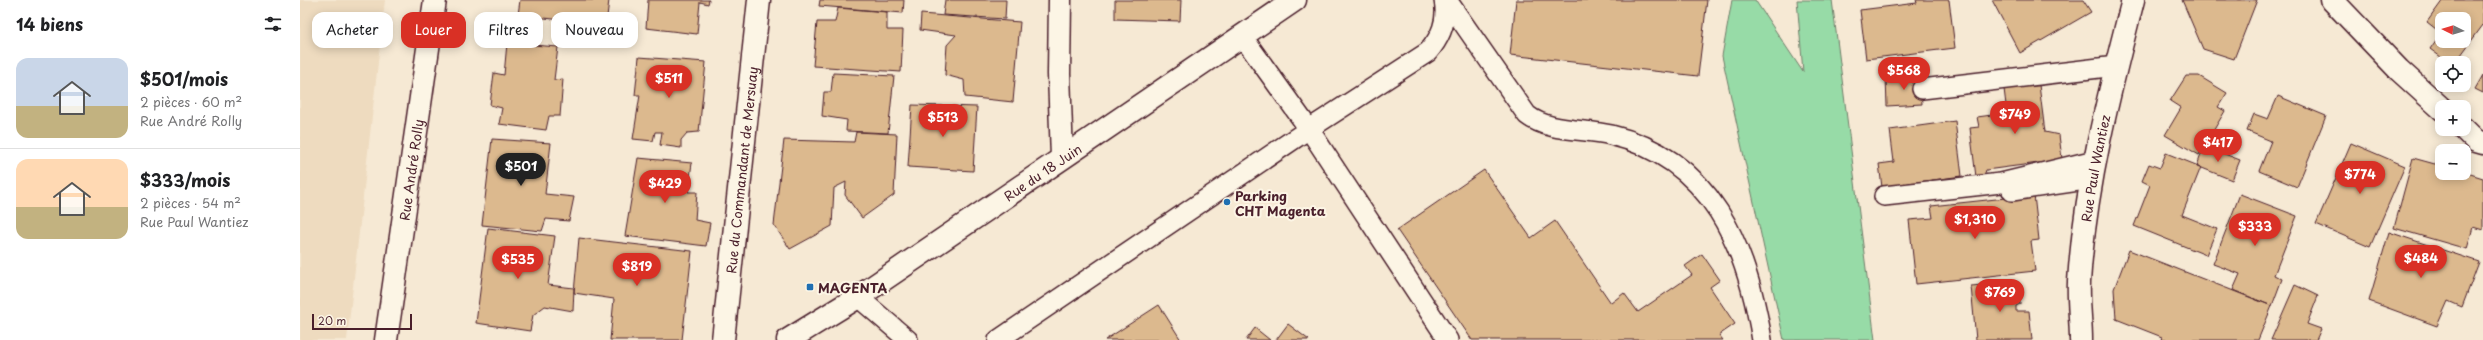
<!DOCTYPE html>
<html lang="fr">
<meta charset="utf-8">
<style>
body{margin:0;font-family:"Playpen Sans",sans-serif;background:#f2f2f2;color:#202124;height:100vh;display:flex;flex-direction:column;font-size:15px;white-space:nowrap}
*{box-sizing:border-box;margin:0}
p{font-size:13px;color:#757577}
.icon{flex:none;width:22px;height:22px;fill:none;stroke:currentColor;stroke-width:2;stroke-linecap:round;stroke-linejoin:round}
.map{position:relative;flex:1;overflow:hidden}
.drawer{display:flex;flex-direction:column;background:#fff;width:300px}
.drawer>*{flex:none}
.guide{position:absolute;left:12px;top:12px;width:380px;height:36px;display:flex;gap:8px}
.needle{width:26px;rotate:275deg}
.buttons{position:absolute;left:2135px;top:12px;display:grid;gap:8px}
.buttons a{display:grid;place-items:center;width:36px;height:36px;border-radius:8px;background:#fff;box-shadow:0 2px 10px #0003;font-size:20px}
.scale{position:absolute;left:12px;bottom:10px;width:100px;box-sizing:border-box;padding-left:4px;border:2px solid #4a1f2b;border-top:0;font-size:11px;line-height:14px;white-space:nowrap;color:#4a1f2b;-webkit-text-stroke:3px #fcf5e5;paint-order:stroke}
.price{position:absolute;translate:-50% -34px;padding:0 9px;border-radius:14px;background:#d93025;color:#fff;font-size:13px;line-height:26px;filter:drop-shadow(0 1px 2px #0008)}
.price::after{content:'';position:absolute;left:50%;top:24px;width:12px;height:9px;margin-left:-6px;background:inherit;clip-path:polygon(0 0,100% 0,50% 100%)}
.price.on{background:#222;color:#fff}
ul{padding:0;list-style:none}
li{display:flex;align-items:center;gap:12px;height:100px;padding:0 16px}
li+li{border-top:1px solid #e0e0e0}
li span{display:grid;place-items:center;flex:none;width:112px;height:80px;border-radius:12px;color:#555}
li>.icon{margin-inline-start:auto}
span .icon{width:48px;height:48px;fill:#fffc;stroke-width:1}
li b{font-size:17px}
h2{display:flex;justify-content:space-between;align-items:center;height:48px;padding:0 16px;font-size:17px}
.pill{padding:0 14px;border-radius:12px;background:#fff;box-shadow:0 2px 10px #0003;font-size:14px;line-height:36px}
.pill.on{background:#d93025;color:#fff}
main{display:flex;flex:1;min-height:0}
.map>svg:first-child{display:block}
.built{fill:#eedbbf}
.green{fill:#97dba7;stroke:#707d69}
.building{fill:#dcb98e;stroke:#4a1f2b;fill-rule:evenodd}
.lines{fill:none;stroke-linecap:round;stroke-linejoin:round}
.service-casing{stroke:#4a1f2b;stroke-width:22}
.minor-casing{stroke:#4a1f2b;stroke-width:25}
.secondary-casing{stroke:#4a1f2b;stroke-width:25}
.service{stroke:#fcf5e5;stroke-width:19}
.minor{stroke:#fcf5e5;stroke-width:22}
.secondary{stroke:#fcf5e5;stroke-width:22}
.poi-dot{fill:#1f6fb2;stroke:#fcf5e5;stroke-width:1.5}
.labels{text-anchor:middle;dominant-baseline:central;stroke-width:4;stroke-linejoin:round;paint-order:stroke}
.street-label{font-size:13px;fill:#4a1f2b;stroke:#fcf5e5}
.poi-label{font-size:13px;font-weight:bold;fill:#4a1f2b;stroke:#fcf5e5;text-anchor:start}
</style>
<main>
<section class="drawer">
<h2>14 biens<svg class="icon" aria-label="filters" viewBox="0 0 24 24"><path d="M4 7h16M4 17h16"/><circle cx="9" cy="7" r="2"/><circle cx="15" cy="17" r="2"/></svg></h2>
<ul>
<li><span style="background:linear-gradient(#c9d6e8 60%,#c2b280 0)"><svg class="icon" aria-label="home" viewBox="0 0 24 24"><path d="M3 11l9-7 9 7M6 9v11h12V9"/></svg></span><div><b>$501/mois</b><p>2 pièces · 60 m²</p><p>Rue André Rolly</p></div></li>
<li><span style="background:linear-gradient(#ffd9b3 60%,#c2b280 0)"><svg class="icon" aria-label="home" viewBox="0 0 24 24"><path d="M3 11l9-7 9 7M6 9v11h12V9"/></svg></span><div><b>$333/mois</b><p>2 pièces · 54 m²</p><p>Rue Paul Wantiez</p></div></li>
</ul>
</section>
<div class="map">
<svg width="2183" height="340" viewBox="0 0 2183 340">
<rect width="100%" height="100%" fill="#f6e9d4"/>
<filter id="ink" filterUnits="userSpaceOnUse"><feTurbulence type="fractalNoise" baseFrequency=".025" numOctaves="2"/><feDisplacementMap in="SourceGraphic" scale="8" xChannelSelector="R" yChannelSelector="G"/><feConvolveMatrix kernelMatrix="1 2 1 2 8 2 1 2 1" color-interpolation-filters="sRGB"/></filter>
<g filter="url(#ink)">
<path class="built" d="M0 0H85L47 340H0Z"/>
<path class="green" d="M1432 0H1455L1503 72 1497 0H1532L1575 340H1484L1422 56Z"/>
<path class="building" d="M220 0H309L306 25 218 15Z
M348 0H409L408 4 400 2 397 34 346 28Z
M520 0H604L603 13 519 6Z
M645 0H706L705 19 643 15Z
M815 0H881L880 21 815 19Z
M1216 0H1407L1398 76 1210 55Z
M1616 0H1649L1655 48 1566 59 1560 10 1617 3Z
M1692 0H1783L1791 12 1720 53Z
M1882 0H1957L1934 59 1903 49Z
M2143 0H2183V25L2155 63H2149L2130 49 2141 33 2127 22ZM2142 19H2164V41H2142Z
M538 8 587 12V30H603L601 72 513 66 517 22H535Z
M621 14 720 22 713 102 665 97 664 80 645 75 647 45 656 35 620 30Z
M207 43 258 47 254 80 263 79 260 116H249L246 130 199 124 202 108 190 105 194 73 204 75Z
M339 57 406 62 399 132 387 133 381 140V148L360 145 362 132H355L353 141 333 139 340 95H335Z
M533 73 594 76 588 133 546 131 547 120 522 116 524 92H531Z
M2183 75V93L2175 89Z
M1620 76 1622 104 1587 106 1586 78Z
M1886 76H1899L1927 93 1918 107 1925 111 1899 155 1865 135 1881 108 1870 101Z
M1739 85 1745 132 1759 135 1763 167 1746 162 1686 170 1684 176 1676 177 1670 128 1679 127 1677 117 1707 113 1704 89Z
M1978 96 2026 116 1997 187 1959 171 1971 141 1947 131 1954 114 1968 119Z
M612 105 677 107 673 171 608 167Z
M1655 121 1662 176 1582 187 1579 164 1594 162 1590 130Z
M556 132 597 134 594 195 562 218 545 195 546 182 534 188 532 226 490 249 474 225 484 140 554 142Z
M192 139 251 143 245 194 274 197 269 221 246 219 242 231 182 225Z
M2051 143 2105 166 2070 247 2016 224Z
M1904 146 1940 160 1932 180 1897 166Z
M1866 153 1901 167 1882 215 1917 229 1906 255 1834 226 1850 185 1842 181 1849 164 1860 168Z
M338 158 392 163 388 192H397L395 220 410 223 406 246 325 236Z
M2113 158 2142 166V173L2164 172 2183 178V230L2173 227 2167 249 2094 228Z
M1184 170 1231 238 1255 221 1311 303 1324 293 1338 312 1392 275 1385 266 1402 254 1420 280 1410 287 1435 324 1419 335 1423 340H1172L1097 230Z
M1940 194 1997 216 1974 275 1982 279 1972 306 1933 290 1940 274 1913 264Z
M1734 195 1739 240 1731 241 1735 271 1616 284 1609 220 1633 218 1631 206Z
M188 228 255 236 248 285 274 288 273 311 245 306 233 315 230 331 176 323Z
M2089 232 2179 262 2162 307 2148 301 2137 326 2069 301Z
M279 238 392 251 382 340H310L314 299 274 293Z
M1829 250 1972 306 1958 340H1861L1862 337 1816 319 1814 289Z
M1718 282 1720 304 1716 306V311H1729L1732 340H1676L1671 286Z
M1995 285 2018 296 2007 324 2021 329 2016 340H1971Z
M859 305 881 340H805Z
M988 324 1009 340H976Z
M955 328 970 340H946Z"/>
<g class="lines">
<g class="service-casing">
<path id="service" d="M1147 0 1227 115C1250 133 1284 128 1311 135 1412 159 1447 247 1462 340
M942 36 1009 129 1148 340
M1622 89 1816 66
M1712 191 1792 179
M1584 196 1701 183 1795 160
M558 297 608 340
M698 340 1009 129 1128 52C1141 37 1148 21 1144 0"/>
</g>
<g class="minor-casing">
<g id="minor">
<path d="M760 0 759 74 762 157"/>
<path d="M2032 0 2099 70 2142 109"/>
<path d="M2164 129 2176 141 2183 143"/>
<path id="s1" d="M86 340 135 0"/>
<path id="s2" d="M423 340 459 0"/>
<path id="s3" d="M1781 340C1781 321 1778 301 1779 282 1785 186 1809 93 1833 0"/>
</g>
</g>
<g class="secondary-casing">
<g id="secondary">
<path id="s4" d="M488 340 558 297 995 0"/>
</g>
</g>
<use href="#service" class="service"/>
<use href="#minor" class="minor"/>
<use href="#secondary" class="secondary"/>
</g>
</g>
<g class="poi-dot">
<circle cx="927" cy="202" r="4"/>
<rect x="506" y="283" width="8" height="8" rx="2"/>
</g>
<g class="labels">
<g class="street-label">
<text stroke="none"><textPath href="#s3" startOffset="173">Rue Paul Wantiez</textPath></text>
<text stroke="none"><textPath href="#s1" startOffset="172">Rue André Rolly</textPath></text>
<text stroke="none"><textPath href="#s2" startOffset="171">Rue du Commandant de Mersuay</textPath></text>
<text stroke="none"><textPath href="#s4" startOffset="305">Rue du 18 Juin</textPath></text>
</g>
<g class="poi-label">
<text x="935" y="195">Parking<tspan x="935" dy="15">CHT Magenta</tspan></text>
<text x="518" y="287">MAGENTA</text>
</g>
</g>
</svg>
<div class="buttons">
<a><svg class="needle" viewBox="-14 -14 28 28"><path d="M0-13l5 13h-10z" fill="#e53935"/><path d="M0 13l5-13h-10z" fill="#757577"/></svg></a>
<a><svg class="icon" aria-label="locate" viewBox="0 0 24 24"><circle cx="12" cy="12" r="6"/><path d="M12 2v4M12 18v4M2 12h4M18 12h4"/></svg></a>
<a>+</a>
<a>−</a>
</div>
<div class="scale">20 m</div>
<b class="price" style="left:1604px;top:91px">$568</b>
<b class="price" style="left:369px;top:99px">$511</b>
<b class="price" style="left:1715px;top:135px">$749</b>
<b class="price" style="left:643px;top:138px">$513</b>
<b class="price" style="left:1918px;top:163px">$417</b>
<b class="price on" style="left:221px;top:187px">$501</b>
<b class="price" style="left:2060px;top:195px">$774</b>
<b class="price" style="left:365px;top:204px">$429</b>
<b class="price" style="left:1675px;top:240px">$1,310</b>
<b class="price" style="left:1955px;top:247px">$333</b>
<b class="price" style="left:2121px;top:279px">$484</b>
<b class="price" style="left:218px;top:280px">$535</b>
<b class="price" style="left:337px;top:287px">$819</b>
<b class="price" style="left:1700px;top:313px">$769</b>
<div class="guide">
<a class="pill">Acheter</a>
<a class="pill on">Louer</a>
<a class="pill">Filtres</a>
<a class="pill">Nouveau</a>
</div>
</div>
</main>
